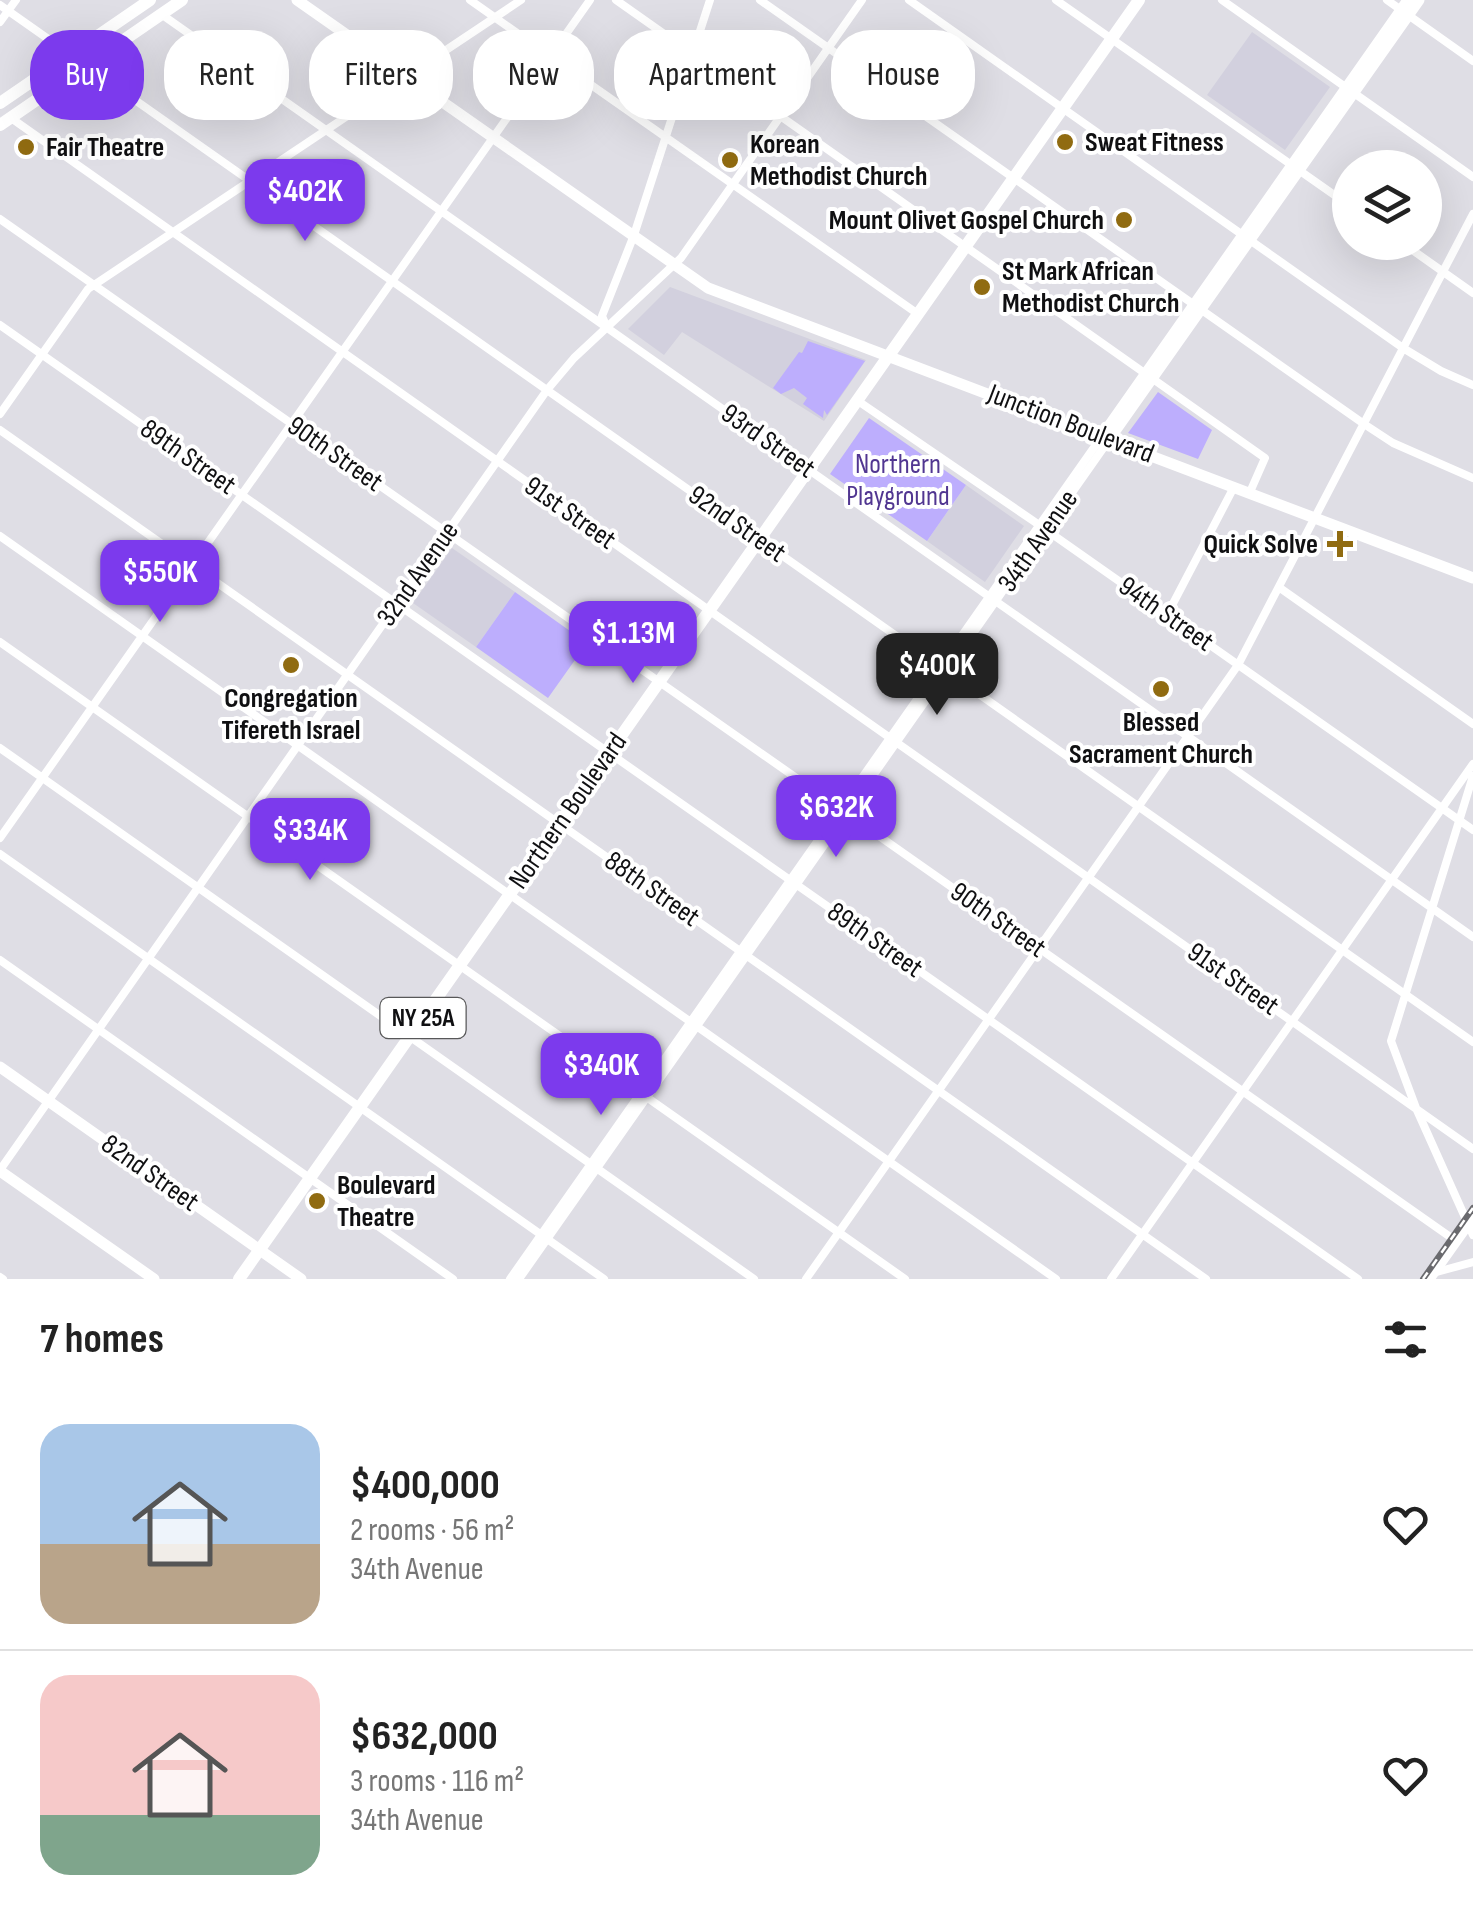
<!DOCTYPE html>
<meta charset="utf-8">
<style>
body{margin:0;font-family:"Sofia Sans Condensed",sans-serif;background:#f6f6f6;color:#222;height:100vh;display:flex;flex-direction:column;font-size:38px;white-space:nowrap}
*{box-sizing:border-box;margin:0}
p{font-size:32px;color:#767676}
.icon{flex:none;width:55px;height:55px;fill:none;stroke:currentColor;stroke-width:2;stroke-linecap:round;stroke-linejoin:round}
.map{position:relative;height:1279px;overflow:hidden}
.side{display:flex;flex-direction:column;background:#fff;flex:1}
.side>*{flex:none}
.guide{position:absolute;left:30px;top:30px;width:1415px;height:90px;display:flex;gap:20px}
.tools{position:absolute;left:1332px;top:150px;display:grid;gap:20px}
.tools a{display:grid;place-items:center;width:110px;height:110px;border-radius:50%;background:#fff;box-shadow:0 10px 40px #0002;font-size:50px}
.price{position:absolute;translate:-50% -85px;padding:0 22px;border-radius:20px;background:#7c3aed;color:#fff;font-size:32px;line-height:65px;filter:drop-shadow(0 2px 5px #0008)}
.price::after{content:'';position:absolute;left:50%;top:60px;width:30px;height:22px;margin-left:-15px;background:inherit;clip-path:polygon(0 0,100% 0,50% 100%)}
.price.active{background:#222;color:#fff}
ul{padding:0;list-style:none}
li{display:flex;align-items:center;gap:30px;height:250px;padding:0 40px}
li+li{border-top:2px solid #e0e0e0}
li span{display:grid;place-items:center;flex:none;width:280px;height:200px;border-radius:30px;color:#555}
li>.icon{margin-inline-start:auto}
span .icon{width:120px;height:120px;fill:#fffc;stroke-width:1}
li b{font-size:42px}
h2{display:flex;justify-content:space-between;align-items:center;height:120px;padding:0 40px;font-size:42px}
.tag{padding:0 35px;border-radius:40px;background:#fff;box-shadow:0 10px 40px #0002;font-size:35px;line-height:90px}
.tag.active{background:#7c3aed;color:#fff}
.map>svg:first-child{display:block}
.built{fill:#d2d0de}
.green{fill:#bdaefd}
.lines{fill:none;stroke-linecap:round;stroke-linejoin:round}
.street{stroke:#fff;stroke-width:8}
.secondary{stroke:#fff;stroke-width:11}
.primary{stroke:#fff;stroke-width:12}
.rail-casing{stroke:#6a6a6e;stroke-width:6}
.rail{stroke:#fff;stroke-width:2.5;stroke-dasharray:8;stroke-linecap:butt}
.poi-dot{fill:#906b11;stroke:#fff;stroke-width:4}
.labels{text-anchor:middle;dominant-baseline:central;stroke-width:8;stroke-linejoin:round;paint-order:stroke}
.shield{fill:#fff;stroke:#585859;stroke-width:2.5}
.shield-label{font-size:25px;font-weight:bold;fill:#101012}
.poi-label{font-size:28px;font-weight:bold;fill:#101012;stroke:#fff;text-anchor:start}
.street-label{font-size:28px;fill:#101012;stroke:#fff}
.park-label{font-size:28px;fill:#513691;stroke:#fff}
</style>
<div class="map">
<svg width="1473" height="1279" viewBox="0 0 1473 1279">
<rect width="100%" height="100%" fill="#dfdee5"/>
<path class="built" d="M1252 32 1330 87 1285 150 1207 95Z
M670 287 866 360 824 421 682 332 664 355 628 329Z
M966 485 1024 526 985 582 927 541Z
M452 548 515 592 476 647 413 603Z"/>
<path class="green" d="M808 341 865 361 827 415 824 410 823 418 803 404 807 398 794 388 781 394 773 388 799 352 802 353Z
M1158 392 1212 430 1198 459 1128 433Z
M869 418 966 485 927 541 830 474Z
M515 592 587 643 548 698 476 647Z"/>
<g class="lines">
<path class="street" d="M470 0 918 314
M616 0 1265 458 1250 492
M760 0 1364 424 1393 443 1473 478
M909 0 1403 348 1441 371 1473 385
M1056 0 1350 206
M1222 0 1473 177
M1387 0 1473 61
M0 5 1473 1042
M161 14 1473 937
M0 22 16 0
M11 118 1473 1149
M0 219 1456 1241
M1401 242 1473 293
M605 323 602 316 634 235 710 0
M0 325 1358 1279
M858 401 1032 520 1473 830
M0 414 88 289 521 0
M0 430 1206 1279
M0 536 1056 1279
M1280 588 1473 724
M1167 615 1234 487
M0 642 905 1279
M0 748 754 1279
M1473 776 1391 1041 1416 1108 1473 1235
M0 838 590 0
M0 854 604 1279
M0 960 453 1279
M0 1170 547 390 574 358 681 258 862 0
M1433 1273 1473 1262
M0 1277 3 1279
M510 1279 1102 436
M519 1279 1109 440
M806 1279 1238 665 1473 214
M1111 1279 1473 764"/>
<path class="secondary" d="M297 0 708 288 1473 578
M1102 436 1408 0
M1110 438 1419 0
M0 1067 301 1279
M0 1171 154 1279
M1429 1279 1473 1217"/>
<path class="primary" d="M0 103 150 0
M0 125 182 0
M239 1279 1139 0"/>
<g class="rail-casing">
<path id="rail" d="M1423 1279 1473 1208"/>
</g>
<use href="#rail" class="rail"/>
</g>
<g class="poi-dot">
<circle cx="1065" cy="142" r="10"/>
<circle cx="26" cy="147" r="10"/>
<circle cx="730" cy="160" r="10"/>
<circle cx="1124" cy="220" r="10"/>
<circle cx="982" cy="287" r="10"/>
<path d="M1335 529h10v10h10v10h-10v10h-10v-10h-10v-10h10z"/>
<circle cx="291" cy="665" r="10"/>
<circle cx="1161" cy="689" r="10"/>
<circle cx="317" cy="1201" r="10"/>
</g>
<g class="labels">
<rect class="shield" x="380.5" y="998" width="85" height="40" rx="8"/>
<g class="shield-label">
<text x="423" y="1018">NY 25A</text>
</g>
<g class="poi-label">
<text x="1085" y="142">Sweat Fitness</text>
<text x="750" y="144">Korean<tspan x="750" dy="32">Methodist Church</tspan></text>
<text x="46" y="147">Fair Theatre</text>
<text x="1104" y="220" text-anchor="end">Mount Olivet Gospel Church</text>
<text x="1002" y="271">St Mark African<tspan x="1002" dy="32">Methodist Church</tspan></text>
<text x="1318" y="544" text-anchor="end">Quick Solve</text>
<text x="291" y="698" text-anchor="middle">Congregation<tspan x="291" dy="32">Tifereth Israel</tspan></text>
<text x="1161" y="722" text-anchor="middle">Blessed<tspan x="1161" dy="32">Sacrament Church</tspan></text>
<text x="337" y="1185">Boulevard<tspan x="337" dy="32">Theatre</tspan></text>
</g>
<g class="street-label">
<text transform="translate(1071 424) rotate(21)">Junction Boulevard</text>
<text transform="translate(768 441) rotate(35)">93rd Street</text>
<text transform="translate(335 454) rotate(35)">90th Street</text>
<text transform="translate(188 457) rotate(35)">89th Street</text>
<text transform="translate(570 513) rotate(35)">91st Street</text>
<text transform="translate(737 524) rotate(35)">92nd Street</text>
<text transform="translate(1038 541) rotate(-55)">34th Avenue</text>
<text transform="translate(418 574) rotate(-55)">32nd Avenue</text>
<text transform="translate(1166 614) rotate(35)">94th Street</text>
<text transform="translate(568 811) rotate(-55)">Northern Boulevard</text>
<text transform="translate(652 889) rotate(35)">88th Street</text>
<text transform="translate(998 920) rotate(35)">90th Street</text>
<text transform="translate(875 940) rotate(35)">89th Street</text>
<text transform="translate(1233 979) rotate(35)">91st Street</text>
<text transform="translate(150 1173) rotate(35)">82nd Street</text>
</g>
<g class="park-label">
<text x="898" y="464">Northern<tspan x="898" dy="32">Playground</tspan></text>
</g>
</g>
</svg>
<div class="tools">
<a><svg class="icon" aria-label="layers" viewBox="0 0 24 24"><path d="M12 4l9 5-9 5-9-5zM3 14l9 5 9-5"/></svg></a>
</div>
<b class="price" style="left:305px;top:244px">$402K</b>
<b class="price" style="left:160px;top:625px">$550K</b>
<b class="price" style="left:633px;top:686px">$1.13M</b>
<b class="price active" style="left:937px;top:718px">$400K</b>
<b class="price" style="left:836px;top:860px">$632K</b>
<b class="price" style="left:310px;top:883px">$334K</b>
<b class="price" style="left:601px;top:1118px">$340K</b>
<div class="guide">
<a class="tag active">Buy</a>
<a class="tag">Rent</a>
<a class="tag">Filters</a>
<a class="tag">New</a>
<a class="tag">Apartment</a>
<a class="tag">House</a>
</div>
</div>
<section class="side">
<h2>7 homes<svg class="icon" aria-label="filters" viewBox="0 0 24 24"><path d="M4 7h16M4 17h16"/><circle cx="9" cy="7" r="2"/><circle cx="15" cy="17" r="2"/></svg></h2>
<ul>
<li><span style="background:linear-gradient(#a9c7e8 60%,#b9a48a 0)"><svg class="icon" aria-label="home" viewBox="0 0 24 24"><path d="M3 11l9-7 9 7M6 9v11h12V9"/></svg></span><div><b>$400,000</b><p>2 rooms · 56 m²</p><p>34th Avenue</p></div><svg class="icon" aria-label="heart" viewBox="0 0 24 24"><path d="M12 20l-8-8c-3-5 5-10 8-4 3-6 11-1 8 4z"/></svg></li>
<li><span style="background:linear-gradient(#f6c9c9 70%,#7fa58c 0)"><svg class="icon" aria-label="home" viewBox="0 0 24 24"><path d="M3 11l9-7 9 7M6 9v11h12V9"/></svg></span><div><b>$632,000</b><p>3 rooms · 116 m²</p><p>34th Avenue</p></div><svg class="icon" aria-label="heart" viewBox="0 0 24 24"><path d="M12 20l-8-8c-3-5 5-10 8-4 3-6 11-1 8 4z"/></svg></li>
</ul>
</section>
